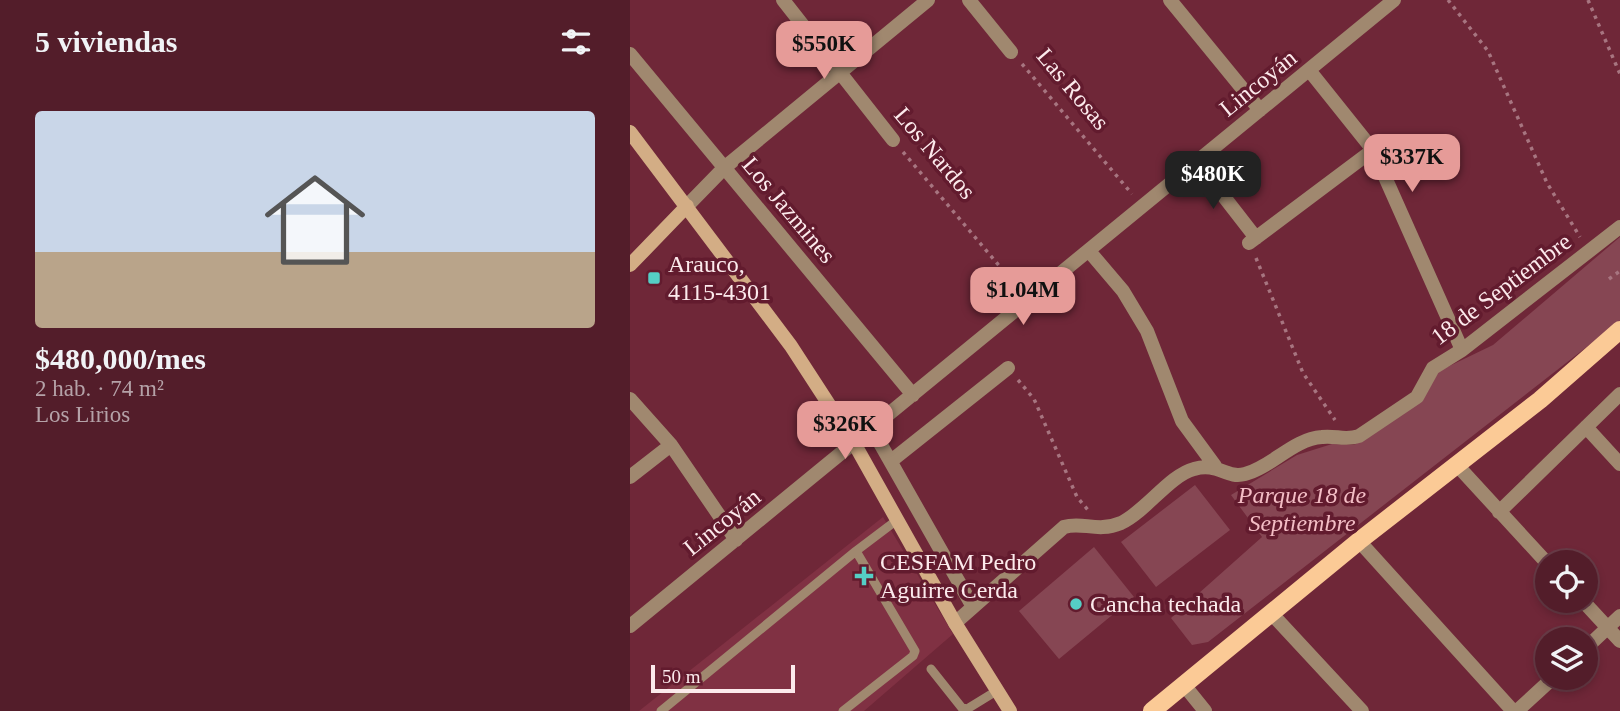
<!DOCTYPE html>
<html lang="es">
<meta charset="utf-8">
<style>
body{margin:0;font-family:"Times New Roman",serif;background:#592632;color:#f1f3f6;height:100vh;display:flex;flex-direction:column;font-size:26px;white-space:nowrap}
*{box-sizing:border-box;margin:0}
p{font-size:23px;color:#b5a2a8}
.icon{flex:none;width:38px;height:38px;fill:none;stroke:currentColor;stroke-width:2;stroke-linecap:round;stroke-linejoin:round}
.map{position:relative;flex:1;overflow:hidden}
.details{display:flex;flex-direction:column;background:#531d2a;width:630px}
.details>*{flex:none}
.buttons{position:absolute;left:905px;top:550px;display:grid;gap:14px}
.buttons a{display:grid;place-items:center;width:63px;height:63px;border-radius:50%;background:#531d2a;box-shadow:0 4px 10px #0003,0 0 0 2px #693b47;font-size:35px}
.scale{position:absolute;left:21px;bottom:18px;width:144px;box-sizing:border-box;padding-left:7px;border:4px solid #fceaec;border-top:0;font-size:19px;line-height:24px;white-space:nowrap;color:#fceaec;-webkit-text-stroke:5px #621b2e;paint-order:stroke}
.price{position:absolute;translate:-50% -60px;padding:0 16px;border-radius:14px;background:#e69b98;color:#111;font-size:23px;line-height:46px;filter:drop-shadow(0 2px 4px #0008)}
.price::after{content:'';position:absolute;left:50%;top:42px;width:21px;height:16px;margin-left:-10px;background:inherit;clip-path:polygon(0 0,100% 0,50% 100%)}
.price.on{background:#222;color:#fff}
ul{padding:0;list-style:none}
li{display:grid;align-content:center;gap:14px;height:371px;padding:0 35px}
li+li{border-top:2px solid #693b47}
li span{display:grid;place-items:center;height:217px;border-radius:7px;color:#555}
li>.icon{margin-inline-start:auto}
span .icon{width:126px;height:126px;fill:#fffc;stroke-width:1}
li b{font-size:30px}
h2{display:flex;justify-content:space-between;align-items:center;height:84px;padding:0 35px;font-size:30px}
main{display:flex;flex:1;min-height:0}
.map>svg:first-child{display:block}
.built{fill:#803143}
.green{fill:#864653}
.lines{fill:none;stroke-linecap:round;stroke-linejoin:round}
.path{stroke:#a77580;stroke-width:3.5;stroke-dasharray:3.5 5;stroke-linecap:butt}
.lane{stroke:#a0886f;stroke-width:9}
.street{stroke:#a0886f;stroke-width:14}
.secondary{stroke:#d3ad85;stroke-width:14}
.primary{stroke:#fbca96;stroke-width:18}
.poi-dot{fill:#55cec5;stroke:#621b2e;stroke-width:2.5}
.labels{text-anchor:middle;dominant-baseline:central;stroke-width:7;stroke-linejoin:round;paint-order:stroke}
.street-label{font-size:24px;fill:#fceaec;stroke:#621b2e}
.poi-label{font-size:24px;fill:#fceaec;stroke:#621b2e;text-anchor:start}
.park-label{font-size:24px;font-style:italic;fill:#f3bdc5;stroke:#621b2e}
</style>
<main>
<section class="details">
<h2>5 viviendas<svg class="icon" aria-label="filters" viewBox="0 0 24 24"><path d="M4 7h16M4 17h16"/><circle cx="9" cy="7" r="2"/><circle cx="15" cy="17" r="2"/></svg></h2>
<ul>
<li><span style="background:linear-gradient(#c9d6e8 65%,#b9a48a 0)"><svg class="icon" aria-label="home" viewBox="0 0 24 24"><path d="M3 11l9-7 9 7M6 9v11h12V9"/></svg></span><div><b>$480,000/mes</b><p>2 hab. · 74 m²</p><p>Los Lirios</p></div></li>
</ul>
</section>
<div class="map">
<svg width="990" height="711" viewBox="0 0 990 711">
<rect width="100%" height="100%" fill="#6f2738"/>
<path class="built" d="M253 517 323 634 234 711H9Z"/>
<path class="green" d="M990 237V321L578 642 562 645 541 618 632 537 601 495 667 455 702 444 724 445 792 401 809 371 863 345Z
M565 485 600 530 526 587 491 542Z
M464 547 504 597 429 659 389 611Z"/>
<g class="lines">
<path class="path" d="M818 0 858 51 917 183 950 237
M958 0 990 74
M392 64 502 194
M273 152 388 288
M626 258 673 373 705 420
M979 279 990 271
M388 380 404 399 447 497 458 510"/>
<path class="lane" d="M226 551 267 520
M301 669 332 708 337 709 368 690
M31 711 226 551 285 651 283 656 213 711"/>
<path class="street" d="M153 0 263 140
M339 0 381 52
M540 0 630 110
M0 54 283 395
M679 70 743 150 832 350
M567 162 626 238
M57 206 94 168 298 0
M619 243 743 150
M459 251 493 291 517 331 552 421 585 466
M0 399 41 445 106 540
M956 427 990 464
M242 429 343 607
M261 461 378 368
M826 464 917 563
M0 477 41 445
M869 512 990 394
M729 541 883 711
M952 600 990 641
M642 614 732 711
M325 623 434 527C452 521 467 533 491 523 515 512 540 475 564 469 588 462 596 479 615 474 642 467 663 439 692 437 705 435 715 441 729 436L787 397 803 368 832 350 990 227
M0 626 764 0
M956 648 990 616
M554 685 575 711
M887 711 924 677"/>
<path class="secondary" d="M0 132 161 346 224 443 325 623 380 711
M0 265 57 206"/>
<path class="primary" d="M522 711 729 541 910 400 990 330"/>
</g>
<g class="poi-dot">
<rect x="17" y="271" width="14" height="14" rx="3.5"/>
<path d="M230.5 565.5h7v7h7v7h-7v7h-7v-7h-7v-7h7z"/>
<circle cx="446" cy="604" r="7"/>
</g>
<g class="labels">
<g class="street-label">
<text transform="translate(628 83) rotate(-39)">Lincoyán</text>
<text transform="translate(443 89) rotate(50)">Las Rosas</text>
<text transform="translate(305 153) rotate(50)">Los Nardos</text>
<text transform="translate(159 210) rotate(50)">Los Jazmines</text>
<text transform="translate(871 289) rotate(-37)">18 de Septiembre</text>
<text transform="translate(92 522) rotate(-39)">Lincoyán</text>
</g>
<g class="poi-label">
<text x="38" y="264">Arauco,<tspan x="38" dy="28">4115-4301</tspan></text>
<text x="250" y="562">CESFAM Pedro<tspan x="250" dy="28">Aguirre Cerda</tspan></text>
<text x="460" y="604">Cancha techada</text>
</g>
<g class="park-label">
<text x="672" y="495">Parque 18 de<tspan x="672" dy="28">Septiembre</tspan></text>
</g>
</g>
</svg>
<div class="buttons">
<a><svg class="icon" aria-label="locate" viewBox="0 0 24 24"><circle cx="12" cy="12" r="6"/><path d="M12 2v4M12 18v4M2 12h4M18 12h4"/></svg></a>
<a><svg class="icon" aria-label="layers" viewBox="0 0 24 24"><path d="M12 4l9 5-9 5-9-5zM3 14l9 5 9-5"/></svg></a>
</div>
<div class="scale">50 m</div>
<b class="price" style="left:194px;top:81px">$550K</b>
<b class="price" style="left:782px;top:194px">$337K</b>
<b class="price on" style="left:583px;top:211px">$480K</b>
<b class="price" style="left:393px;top:327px">$1.04M</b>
<b class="price" style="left:215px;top:461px">$326K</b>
</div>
</main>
